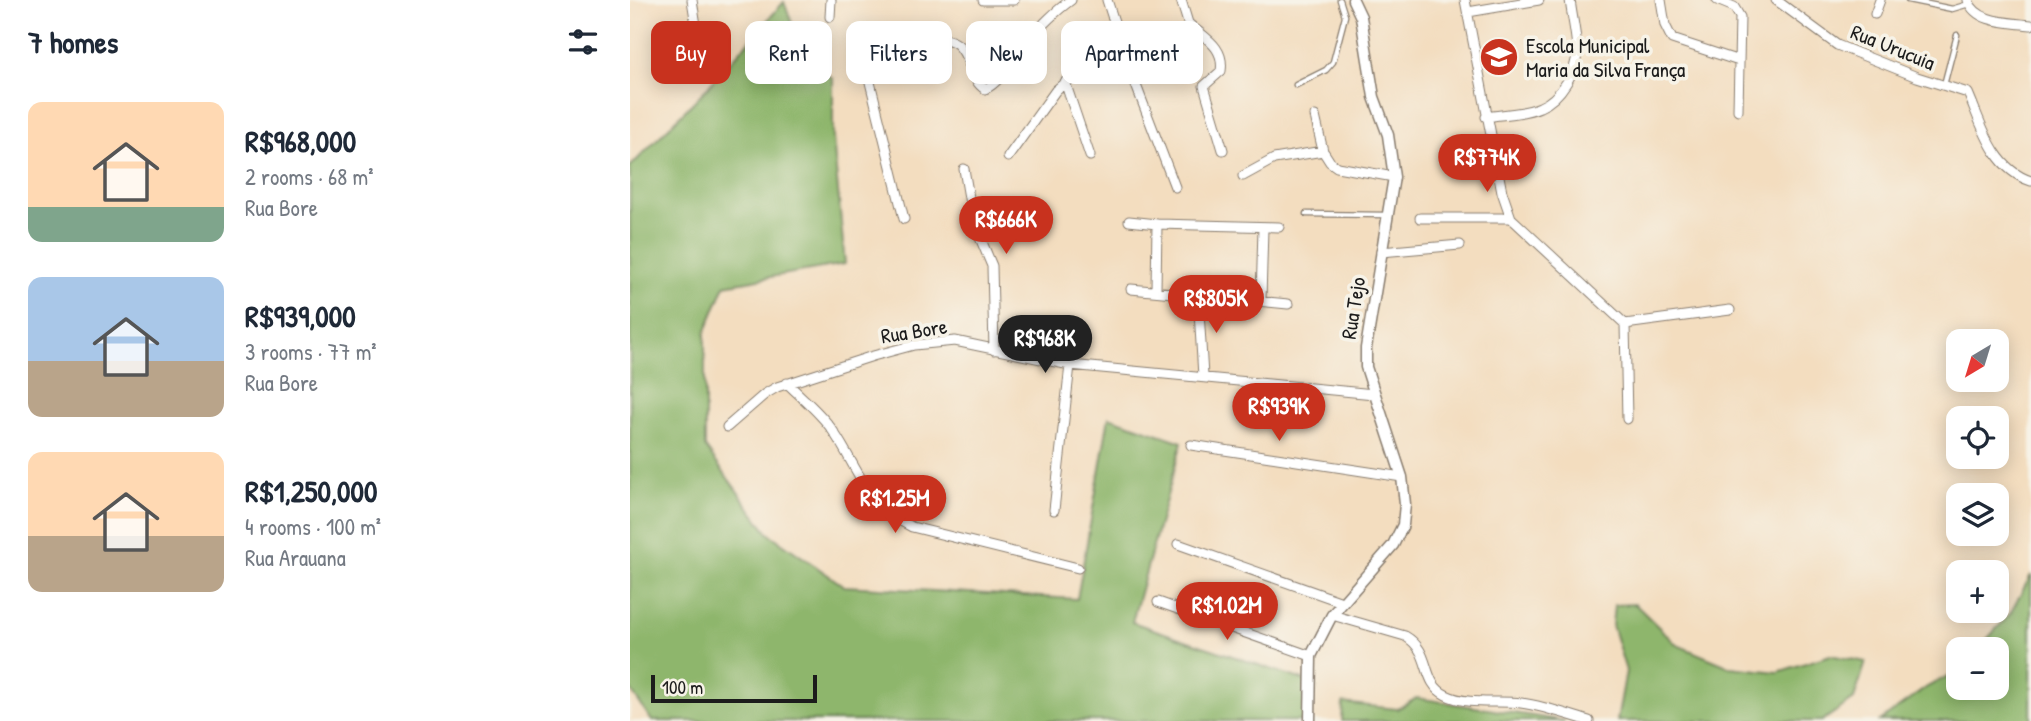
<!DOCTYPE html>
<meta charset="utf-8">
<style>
body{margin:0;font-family:"Patrick Hand",sans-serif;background:#f2f2f3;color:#1f2937;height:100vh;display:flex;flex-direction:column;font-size:26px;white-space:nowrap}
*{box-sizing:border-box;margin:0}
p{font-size:23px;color:#747a83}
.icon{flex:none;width:38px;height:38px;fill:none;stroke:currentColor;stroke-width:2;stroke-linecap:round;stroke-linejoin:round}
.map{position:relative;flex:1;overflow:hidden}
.panel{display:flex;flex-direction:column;background:#fff;width:630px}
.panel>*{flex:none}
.hud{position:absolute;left:21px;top:21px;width:665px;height:63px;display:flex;gap:14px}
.needle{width:46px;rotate:218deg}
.tools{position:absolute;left:1316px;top:329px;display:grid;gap:14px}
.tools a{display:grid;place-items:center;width:63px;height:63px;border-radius:14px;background:#fff;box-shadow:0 4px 18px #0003;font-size:35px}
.scale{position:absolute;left:21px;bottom:18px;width:166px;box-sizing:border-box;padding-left:7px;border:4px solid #1c1c1c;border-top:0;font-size:19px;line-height:24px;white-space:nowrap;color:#1c1c1c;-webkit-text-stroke:5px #f7f3e8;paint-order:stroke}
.price{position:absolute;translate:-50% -60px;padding:0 16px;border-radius:24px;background:#c8321e;color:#fff;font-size:23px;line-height:46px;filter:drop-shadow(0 2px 4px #0008)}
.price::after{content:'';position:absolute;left:50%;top:42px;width:21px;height:16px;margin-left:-10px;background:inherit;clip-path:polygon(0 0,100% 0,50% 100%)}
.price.current{background:#222;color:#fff}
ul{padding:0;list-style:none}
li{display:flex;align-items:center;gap:21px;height:175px;padding:0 28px}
li span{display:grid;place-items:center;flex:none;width:196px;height:140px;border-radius:14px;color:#555}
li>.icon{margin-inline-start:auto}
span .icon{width:84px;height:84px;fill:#fffc;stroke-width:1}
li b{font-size:30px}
h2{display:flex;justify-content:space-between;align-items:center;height:84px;padding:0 28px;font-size:30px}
.pill{padding:0 24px;border-radius:14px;background:#fff;box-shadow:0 4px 18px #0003;font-size:24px;line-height:63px}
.pill.current{background:#c8321e;color:#fff}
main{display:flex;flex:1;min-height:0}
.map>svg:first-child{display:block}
.forest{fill:#8eb66c;stroke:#556944;stroke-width:2}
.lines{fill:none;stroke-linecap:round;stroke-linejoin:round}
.service-casing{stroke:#887c6e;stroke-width:7}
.minor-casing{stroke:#887c6e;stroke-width:11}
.tertiary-casing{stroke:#887c6e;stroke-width:13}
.service{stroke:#fff;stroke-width:4.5}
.minor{stroke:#fff;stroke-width:9}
.tertiary{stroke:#fff;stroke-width:10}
.labels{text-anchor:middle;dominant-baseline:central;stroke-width:7;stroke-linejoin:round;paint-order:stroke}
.poi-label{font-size:21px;fill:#1c1c1c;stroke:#f7f3e8;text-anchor:start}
.street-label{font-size:21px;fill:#1c1c1c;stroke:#f7f3e8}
</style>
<main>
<section class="panel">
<h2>7 homes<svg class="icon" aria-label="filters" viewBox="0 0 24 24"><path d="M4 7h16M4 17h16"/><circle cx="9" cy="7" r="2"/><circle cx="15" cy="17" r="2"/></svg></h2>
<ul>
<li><span style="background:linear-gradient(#ffd9b3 75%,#7fa58c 0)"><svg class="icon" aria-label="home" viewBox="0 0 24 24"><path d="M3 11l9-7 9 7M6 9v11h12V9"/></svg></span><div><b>R$968,000</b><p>2 rooms · 68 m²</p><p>Rua Bore</p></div></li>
<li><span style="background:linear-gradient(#a9c7e8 60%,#b9a48a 0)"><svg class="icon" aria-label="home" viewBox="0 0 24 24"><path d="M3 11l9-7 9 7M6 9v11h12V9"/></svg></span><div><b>R$939,000</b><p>3 rooms · 77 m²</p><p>Rua Bore</p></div></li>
<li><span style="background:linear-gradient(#ffd9b3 60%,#b9a48a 0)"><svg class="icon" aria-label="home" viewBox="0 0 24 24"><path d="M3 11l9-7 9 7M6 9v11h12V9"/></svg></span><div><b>R$1,250,000</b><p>4 rooms · 100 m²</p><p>Rua Arauana</p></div></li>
</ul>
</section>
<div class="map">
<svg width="1401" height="721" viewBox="0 0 1401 721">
<rect width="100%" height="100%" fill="#f7f3e8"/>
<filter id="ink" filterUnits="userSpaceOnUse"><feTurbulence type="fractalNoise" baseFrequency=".0143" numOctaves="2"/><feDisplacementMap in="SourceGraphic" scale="14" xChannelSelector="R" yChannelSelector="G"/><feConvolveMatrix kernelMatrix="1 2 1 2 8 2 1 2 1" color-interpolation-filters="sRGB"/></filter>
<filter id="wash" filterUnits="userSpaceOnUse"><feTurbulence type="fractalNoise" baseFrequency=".00686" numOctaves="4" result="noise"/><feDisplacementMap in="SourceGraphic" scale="28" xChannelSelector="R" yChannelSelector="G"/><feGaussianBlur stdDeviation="1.57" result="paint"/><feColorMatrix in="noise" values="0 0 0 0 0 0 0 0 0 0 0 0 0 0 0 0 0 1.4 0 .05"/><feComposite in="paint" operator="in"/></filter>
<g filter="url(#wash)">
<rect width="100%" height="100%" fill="#f3ddbf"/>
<path class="forest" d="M154 2 178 65 203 78V138L215 264 95 285 75 333V447L138 533 214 586 447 599 479 417 552 442 502 622 676 681 675 721H22L0 689V167L78 87Z
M1401 575V721H1250L1297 687 1328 671V688H1367V649H1348L1380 614Z
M1005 604 1047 645 1100 667 1148 672 1200 655 1236 662 1224 699 1192 721H987L996 671 982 625 984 605Z
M787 698 935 721H712L713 703 767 709Z"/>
</g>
<g filter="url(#ink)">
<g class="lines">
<g class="service-casing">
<path id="service" d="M1278 0 1322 9 1339 4
M666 85 696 70 703 62 715 16 710 0
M1314 85 1327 35
M676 214 756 215"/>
</g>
<g class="minor-casing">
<path id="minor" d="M62 0 71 57
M353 0H384
M477 0 496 59 545 187
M551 0 558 23C573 37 595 46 591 71L574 86 593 150
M835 0 872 192 881 218 995 324
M1031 0 1035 25 1042 39 1109 61
M1087 0 1104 7 1110 17 1108 110
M1146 0 1207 45 1287 77 1338 93C1352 125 1363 169 1401 181
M1338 0C1346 24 1380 22 1401 25
M838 12 909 0
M1245 14 1250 0
M200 17 201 0
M435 82 460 156
M685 116 693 151
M856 117C873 114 895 114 910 107 930 99 948 70 947 49 946 33 942 16 940 0
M378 157 426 90C444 74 472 64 496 59
M334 169 343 221 362 266 364 350
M613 176 644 159 693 151 700 162 707 167 764 177
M790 218H881
M274 219 233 54C234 46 235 39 242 35 254 29 316 35 327 44 341 55 340 81 355 89 372 81 381 60 392 47 407 30 424 12 441 0
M499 221 527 224
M751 252 830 245
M501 289 658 304
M526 290 527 224 649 227
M568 295 573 376
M631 300 633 228
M995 324 1100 310
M995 324 997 419
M157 383C172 398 191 413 203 431 230 471 235 504 282 527L448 568
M97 427 135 394 147 387 243 356 284 345 325 341 440 365 744 394
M561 445 772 477
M424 510 440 365
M548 544 712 602
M528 602 681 656
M702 615 775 636C803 652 790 682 816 695 838 706 868 700 891 703 914 706 936 714 959 721"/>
</g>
<g class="tertiary-casing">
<path id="tertiary" d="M680 721 681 656 702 615 763 545 773 525 775 504 772 477 736 367V348L764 177 758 135 744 97 731 17 723 0"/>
</g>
<use href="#service" class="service"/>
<use href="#minor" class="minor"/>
<use href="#tertiary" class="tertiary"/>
</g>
</g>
<defs>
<g id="school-disc" transform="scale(2.0125)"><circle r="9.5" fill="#c8321e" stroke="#f7f3e8"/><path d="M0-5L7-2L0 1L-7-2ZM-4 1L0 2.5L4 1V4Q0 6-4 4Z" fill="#fff"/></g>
</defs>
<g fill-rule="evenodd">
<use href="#school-disc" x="869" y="57"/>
</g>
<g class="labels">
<g class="poi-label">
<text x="896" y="45">Escola Municipal<tspan x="896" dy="24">Maria da Silva França</tspan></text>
</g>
<g class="street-label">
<text transform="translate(1263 47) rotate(22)">Rua Urucuia</text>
<text transform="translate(723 308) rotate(-81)">Rua Tejo</text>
<text transform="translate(284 331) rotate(-9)">Rua Bore</text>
</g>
</g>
</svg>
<div class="tools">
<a><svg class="needle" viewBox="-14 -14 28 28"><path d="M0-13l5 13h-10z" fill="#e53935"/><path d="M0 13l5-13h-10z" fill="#747a83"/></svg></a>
<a><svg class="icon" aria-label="locate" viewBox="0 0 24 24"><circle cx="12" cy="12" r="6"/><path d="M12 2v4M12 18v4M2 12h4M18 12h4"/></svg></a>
<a><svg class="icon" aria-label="layers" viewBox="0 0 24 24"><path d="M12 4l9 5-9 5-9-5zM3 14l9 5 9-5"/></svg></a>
<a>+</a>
<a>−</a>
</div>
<div class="scale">100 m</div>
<b class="price" style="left:857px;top:194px">R$774K</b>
<b class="price" style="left:376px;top:256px">R$666K</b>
<b class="price" style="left:586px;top:335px">R$805K</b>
<b class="price current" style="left:415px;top:375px">R$968K</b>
<b class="price" style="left:649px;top:443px">R$939K</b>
<b class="price" style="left:265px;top:535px">R$1.25M</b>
<b class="price" style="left:597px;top:642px">R$1.02M</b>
<div class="hud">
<a class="pill current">Buy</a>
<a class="pill">Rent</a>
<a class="pill">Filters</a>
<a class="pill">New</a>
<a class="pill">Apartment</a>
</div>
</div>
</main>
